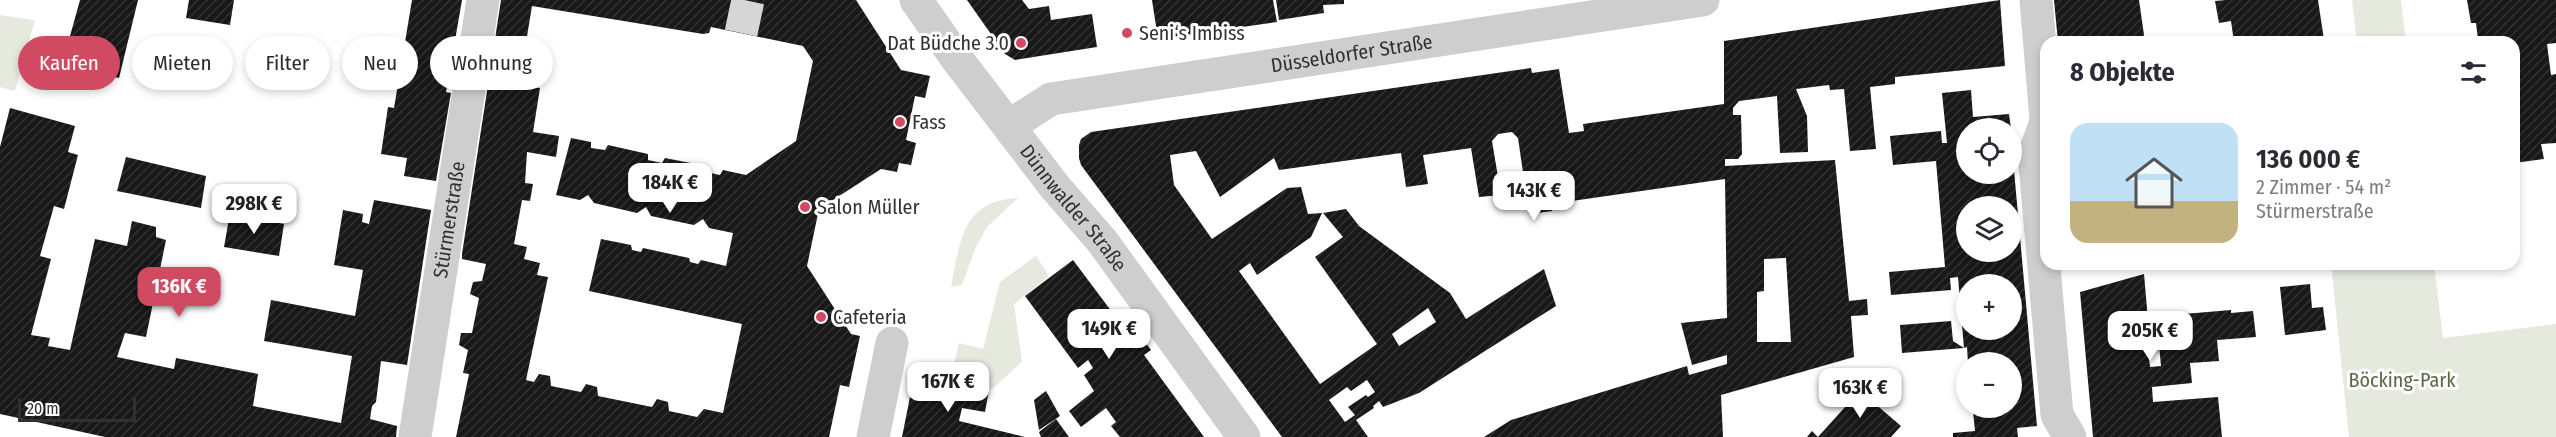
<!DOCTYPE html>
<html lang="de">
<meta charset="utf-8">
<style>
body{margin:0;font-family:"Fira Sans Condensed",sans-serif;background:#f2f2f3;color:#2b2b33;height:100vh;display:flex;flex-direction:column;font-size:22px;white-space:nowrap}
*{box-sizing:border-box;margin:0}
p{font-size:20px;color:#7c7c81}
.icon{flex:none;width:33px;height:33px;fill:none;stroke:currentColor;stroke-width:2;stroke-linecap:round;stroke-linejoin:round}
.map{position:relative;flex:1;overflow:hidden}
.sheet{position:absolute;left:2040px;top:36px;width:480px;height:234px;display:flex;flex-direction:column;background:#fff;border-radius:18px;box-shadow:0 3px 9px #0003}
.sheet>*{flex:none}
.hud{position:absolute;left:18px;top:36px;width:570px;height:54px;display:flex;gap:12px}
.tools{position:absolute;left:1956px;top:118px;display:grid;gap:12px}
.tools a{display:grid;place-items:center;width:66px;height:66px;border-radius:50%;background:#fff;box-shadow:0 3px 9px #0003;font-size:30px}
.scale{position:absolute;left:18px;bottom:15px;width:118px;box-sizing:border-box;padding-left:6px;border:3px solid #313131;border-top:0;font-size:16px;line-height:21px;white-space:nowrap;color:#313131;-webkit-text-stroke:4px #fff;paint-order:stroke}
.price{position:absolute;translate:-50% -51px;padding:0 14px;border-radius:12px;background:#fff;color:#222;font-size:20px;line-height:39px;filter:drop-shadow(0 2px 3px #0008)}
.price::after{content:'';position:absolute;left:50%;top:36px;width:18px;height:14px;margin-left:-9px;background:inherit;clip-path:polygon(0 0,100% 0,50% 100%)}
.price.selected{background:#d04b61;color:#fff}
ul{padding:0;list-style:none}
li{display:flex;align-items:center;gap:18px;height:150px;padding:0 30px}
li span{display:grid;place-items:center;flex:none;width:168px;height:120px;border-radius:18px;color:#555}
li>.icon{margin-inline-start:auto}
span .icon{width:72px;height:72px;fill:#fffc;stroke-width:1}
li b{font-size:26px}
h2{display:flex;justify-content:space-between;align-items:center;height:72px;padding:0 30px;font-size:26px}
.tag{padding:0 21px;border-radius:27px;background:#fff;box-shadow:0 3px 9px #0003;font-size:21px;line-height:54px}
.tag.selected{background:#d04b61;color:#fff}
.map>svg:first-child{display:block}
.green{fill:#e5e9de}
.building{fill:url(#building-hatch);fill-rule:evenodd}
.lines{fill:none;stroke-linecap:round;stroke-linejoin:round}
.minor-tunnel{stroke:#d6d6d6;stroke-width:33;stroke-dasharray:33 16;stroke-linecap:butt}
.minor{stroke:#cecece;stroke-width:33}
.poi-dot{fill:#d04b61;stroke:#fff;stroke-width:2}
.labels{text-anchor:middle;dominant-baseline:central;stroke-width:6;stroke-linejoin:round;paint-order:stroke}
.poi-label{font-size:20px;fill:#313131;stroke:#fff;text-anchor:start}
.street-label{font-size:20px;fill:#313131;stroke:#fff}
.park-label{font-size:20px;fill:#586843;stroke:#fff}
</style>
<div class="map">
<svg width="2556" height="437" viewBox="0 0 2556 437">
<defs>
<pattern id="building-hatch" width="6" height="6" patternUnits="userSpaceOnUse" patternTransform="scale(1.5)"><rect width="6" height="6" fill="#181818"/><path d="M-1 1l2-2M0 6l6-6M5 7l2-2" fill="none" stroke="#313131"/></pattern>
</defs>
<rect width="100%" height="100%" fill="#fff"/>
<path class="green" d="M2352 0H2401L2406 42H2357Z
M0 15 35 20 15 91 0 87Z
M1018 198 987 227 976 247 962 285 951 287C960 242 962 200 1018 198Z
M1036 256 1049 276 1014 304 1022 362 992 389 950 381 959 343 983 349 1000 282Z
M2331 264H2434L2443 338 2556 324V437H2349Z"/>
<path class="building" d="M80 0H138L119 78 62 65Z
M189 0H234L230 25 186 18Z
M412 0H462L446 92 451 93 436 181 404 176 407 158 381 154 388 107 394 108Z
M501 0H856L901 70 930 76 925 98 915 96 906 140 916 143 911 165 899 163 897 172 881 169 819 209 807 266 851 334 860 336 849 387 840 385 829 437H456L469 374 463 373 468 350 459 345 461 333H472L479 298 470 294 473 282 482 281 486 264 462 259V254ZM532 6 703 34 709 33 711 27 803 46 813 61 796 141 746 175 723 170 720 175 706 172V166L665 158 662 163 648 160V154L608 145 605 150 591 148V142L571 138 556 195 580 200 588 195 594 203 637 213 646 207 651 216 694 225 703 219 709 228 733 233 726 266 701 260 698 264 690 262 689 258 643 248 641 252 632 250 631 245 601 239 589 291 742 324 723 413 704 409 697 417 669 411 668 402 657 399 652 407 598 396 597 387 586 384 581 392 551 386 550 376 539 374 534 382 526 380 548 277 537 275 540 263 524 259 527 247 514 244 522 200 530 201 533 184 525 183 527 152 556 157 559 136 533 132 540 88 519 85Z
M967 0H1022L1029 9 1049 6 1051 20 1092 14 1097 47 1015 60 1005 54Z
M1152 0H1273L1277 22 1158 39Z
M1276 0H1344V4L1323 5 1324 13 1279 20Z
M2000 0 2005 66 1895 77V84L1870 87 1876 149 1850 151 1844 89 1830 90 1829 85 1796 89 1807 116 1808 152 1780 153 1777 96 1739 101 1733 108V115H1741L1742 154 1738 159H1725V166L1835 160 1849 301 1867 299 1868 315 1851 316 1854 357 1721 395 1723 437H1484L1511 420 1687 366 1689 375 1727 364V355L1692 365 1681 323 1727 318 1725 179 1551 204 1552 211 1529 214 1518 138 1512 132 1498 134 1492 141 1501 195 1479 197 1471 148 1423 155 1428 184 1406 187 1401 153 1279 170 1274 158 1220 197 1196 151 1170 155 1174 185 1212 239 1287 188 1301 187 1308 214 1322 213 1311 237 1257 275 1250 263 1239 271 1320 384 1377 344 1315 257 1343 237 1323 213 1346 209 1359 226 1450 293 1466 319 1544 269 1556 306 1419 393 1383 407 1379 401 1373 406 1374 408 1356 420 1368 437H1282L1081 165 1079 158V145L1081 139 1091 132 1531 68 1532 73 1559 69 1569 133 1584 131 1583 124 1724 104V41ZM1786 258 1791 342H1757V292L1764 291V259ZM1428 308 1436 322 1399 346 1392 334ZM1367 380 1375 392 1368 397 1366 395 1348 407 1355 415 1345 422 1329 400 1347 387 1351 391Z
M2054 0H2139L2145 42H2058Z
M2226 0H2318L2324 40 2322 42H2234L2231 21 2219 23 2215 1Z
M2467 0H2556V43L2547 44 2551 75 2556 74V143L2541 144 2544 159 2514 163V42H2474L2478 40 2476 23H2471Z
M1971 90 1973 117 2009 114 2011 129H1966V174H2012L2013 159 2037 426 2017 428 2018 437H1953V433L1975 431 1973 411 1980 410V408H2012V363H1968L1967 347 1964 348 1902 353 1900 325 1951 321 1953 341 1964 348 1958 277 1950 278 1951 290 1891 295 1889 272 1945 267 1936 161 1893 165 1890 136 1941 131 1942 143H1947L1942 93ZM1966 207H2012V252H1966ZM1966 285H2012V330H1966Z
M10 108 75 126 68 152 78 155 64 209 54 206 40 256 51 259 31 335 50 338 48 346 70 350 95 239 127 246 132 221 156 227V237L166 240 146 337 125 333 117 357 174 369 176 358 258 374 253 406 341 423 352 356 264 341 271 300 355 316 363 270 334 265 343 210 363 214 362 222 369 224 374 200 431 210 407 365 381 361 376 402 372 406 370 419 397 426 396 437H105L0 414V147Z
M126 157 206 176 201 208 117 191Z
M230 213 284 224 279 256 224 247Z
M1073 260 1127 332 1134 327 1151 350 1144 355 1204 437H1120L1111 426 1116 422 1106 408 1081 427 1069 411 1094 391 1084 375 1093 368 1088 360 1078 368 1025 296Z
M2144 274 2148 320 2160 316 2231 310V313L2253 311 2256 337 2217 340 2219 361 2190 363 2192 383 2152 387 2153 402 2218 397 2222 437H2093L2080 292ZM2159 345 2161 366 2150 367 2148 346Z
M2310 284 2312 308 2323 307 2326 330 2285 335 2280 287Z
M935 380 989 390 985 412 962 408 959 421 1025 437H902L910 397 930 401Z
M1852 386 1859 390 1901 426 1891 437H1807L1812 431 1818 437 1846 406 1841 399Z
M1046 391 1060 416 1039 430 1034 400Z
M1056 419 1069 437H1041L1039 432Z"/>
<g class="lines">
<path class="minor-tunnel" d="M741 33 748 0"/>
<g class="minor">
<path id="s1" d="M916 0 957 59 1055 187 1102 241 1244 437"/>
<path d="M2036 0 2046 119"/>
<path d="M2046 122 2034 154 2057 415 2070 437"/>
<path id="s2" d="M1009 126 1051 99 1703 0"/>
<path id="s3" d="M415 437 483 0"/>
<path d="M873 437 892 343"/>
</g>
</g>
<g class="poi-dot">
<circle cx="1127" cy="33" r="6"/>
<circle cx="1021" cy="43" r="6"/>
<circle cx="900" cy="122" r="6"/>
<circle cx="805" cy="207" r="6"/>
<circle cx="821" cy="317" r="6"/>
</g>
<g class="labels">
<g class="poi-label">
<text x="1139" y="33">Seni‘s Imbiss</text>
<text x="1009" y="43" text-anchor="end">Dat Büdche 3.0</text>
<text x="912" y="122">Fass</text>
<text x="817" y="207">Salon Müller</text>
<text x="833" y="317">Cafeteria</text>
</g>
<g class="street-label">
<text stroke="none"><textPath href="#s2" startOffset="354">Düsseldorfer Straße</textPath></text>
<text stroke="none"><textPath href="#s1" startOffset="261">Dünnwalder Straße</textPath></text>
<text stroke="none"><textPath href="#s3" startOffset="220">Stürmerstraße</textPath></text>
</g>
<g class="park-label">
<text x="2402" y="380">Böcking-Park</text>
</g>
</g>
</svg>
<div class="tools">
<a><svg class="icon" aria-label="locate" viewBox="0 0 24 24"><circle cx="12" cy="12" r="6"/><path d="M12 2v4M12 18v4M2 12h4M18 12h4"/></svg></a>
<a><svg class="icon" aria-label="layers" viewBox="0 0 24 24"><path d="M12 4l9 5-9 5-9-5zM3 14l9 5 9-5"/></svg></a>
<a>+</a>
<a>−</a>
</div>
<div class="scale">20 m</div>
<b class="price" style="left:670px;top:214px">184K €</b>
<b class="price" style="left:1534px;top:222px">143K €</b>
<b class="price" style="left:254px;top:235px">298K €</b>
<b class="price selected" style="left:179px;top:318px">136K €</b>
<b class="price" style="left:1109px;top:360px">149K €</b>
<b class="price" style="left:2150px;top:362px">205K €</b>
<b class="price" style="left:948px;top:413px">167K €</b>
<b class="price" style="left:1860px;top:419px">163K €</b>
<div class="hud">
<a class="tag selected">Kaufen</a>
<a class="tag">Mieten</a>
<a class="tag">Filter</a>
<a class="tag">Neu</a>
<a class="tag">Wohnung</a>
</div>
<section class="sheet">
<h2>8 Objekte<svg class="icon" aria-label="filters" viewBox="0 0 24 24"><path d="M4 7h16M4 17h16"/><circle cx="9" cy="7" r="2"/><circle cx="15" cy="17" r="2"/></svg></h2>
<ul>
<li><span style="background:linear-gradient(#bfe0f5 65%,#c2b280 0)"><svg class="icon" aria-label="home" viewBox="0 0 24 24"><path d="M3 11l9-7 9 7M6 9v11h12V9"/></svg></span><div><b>136 000 €</b><p>2 Zimmer · 54 m²</p><p>Stürmerstraße</p></div></li>
</ul>
</section>
</div>
